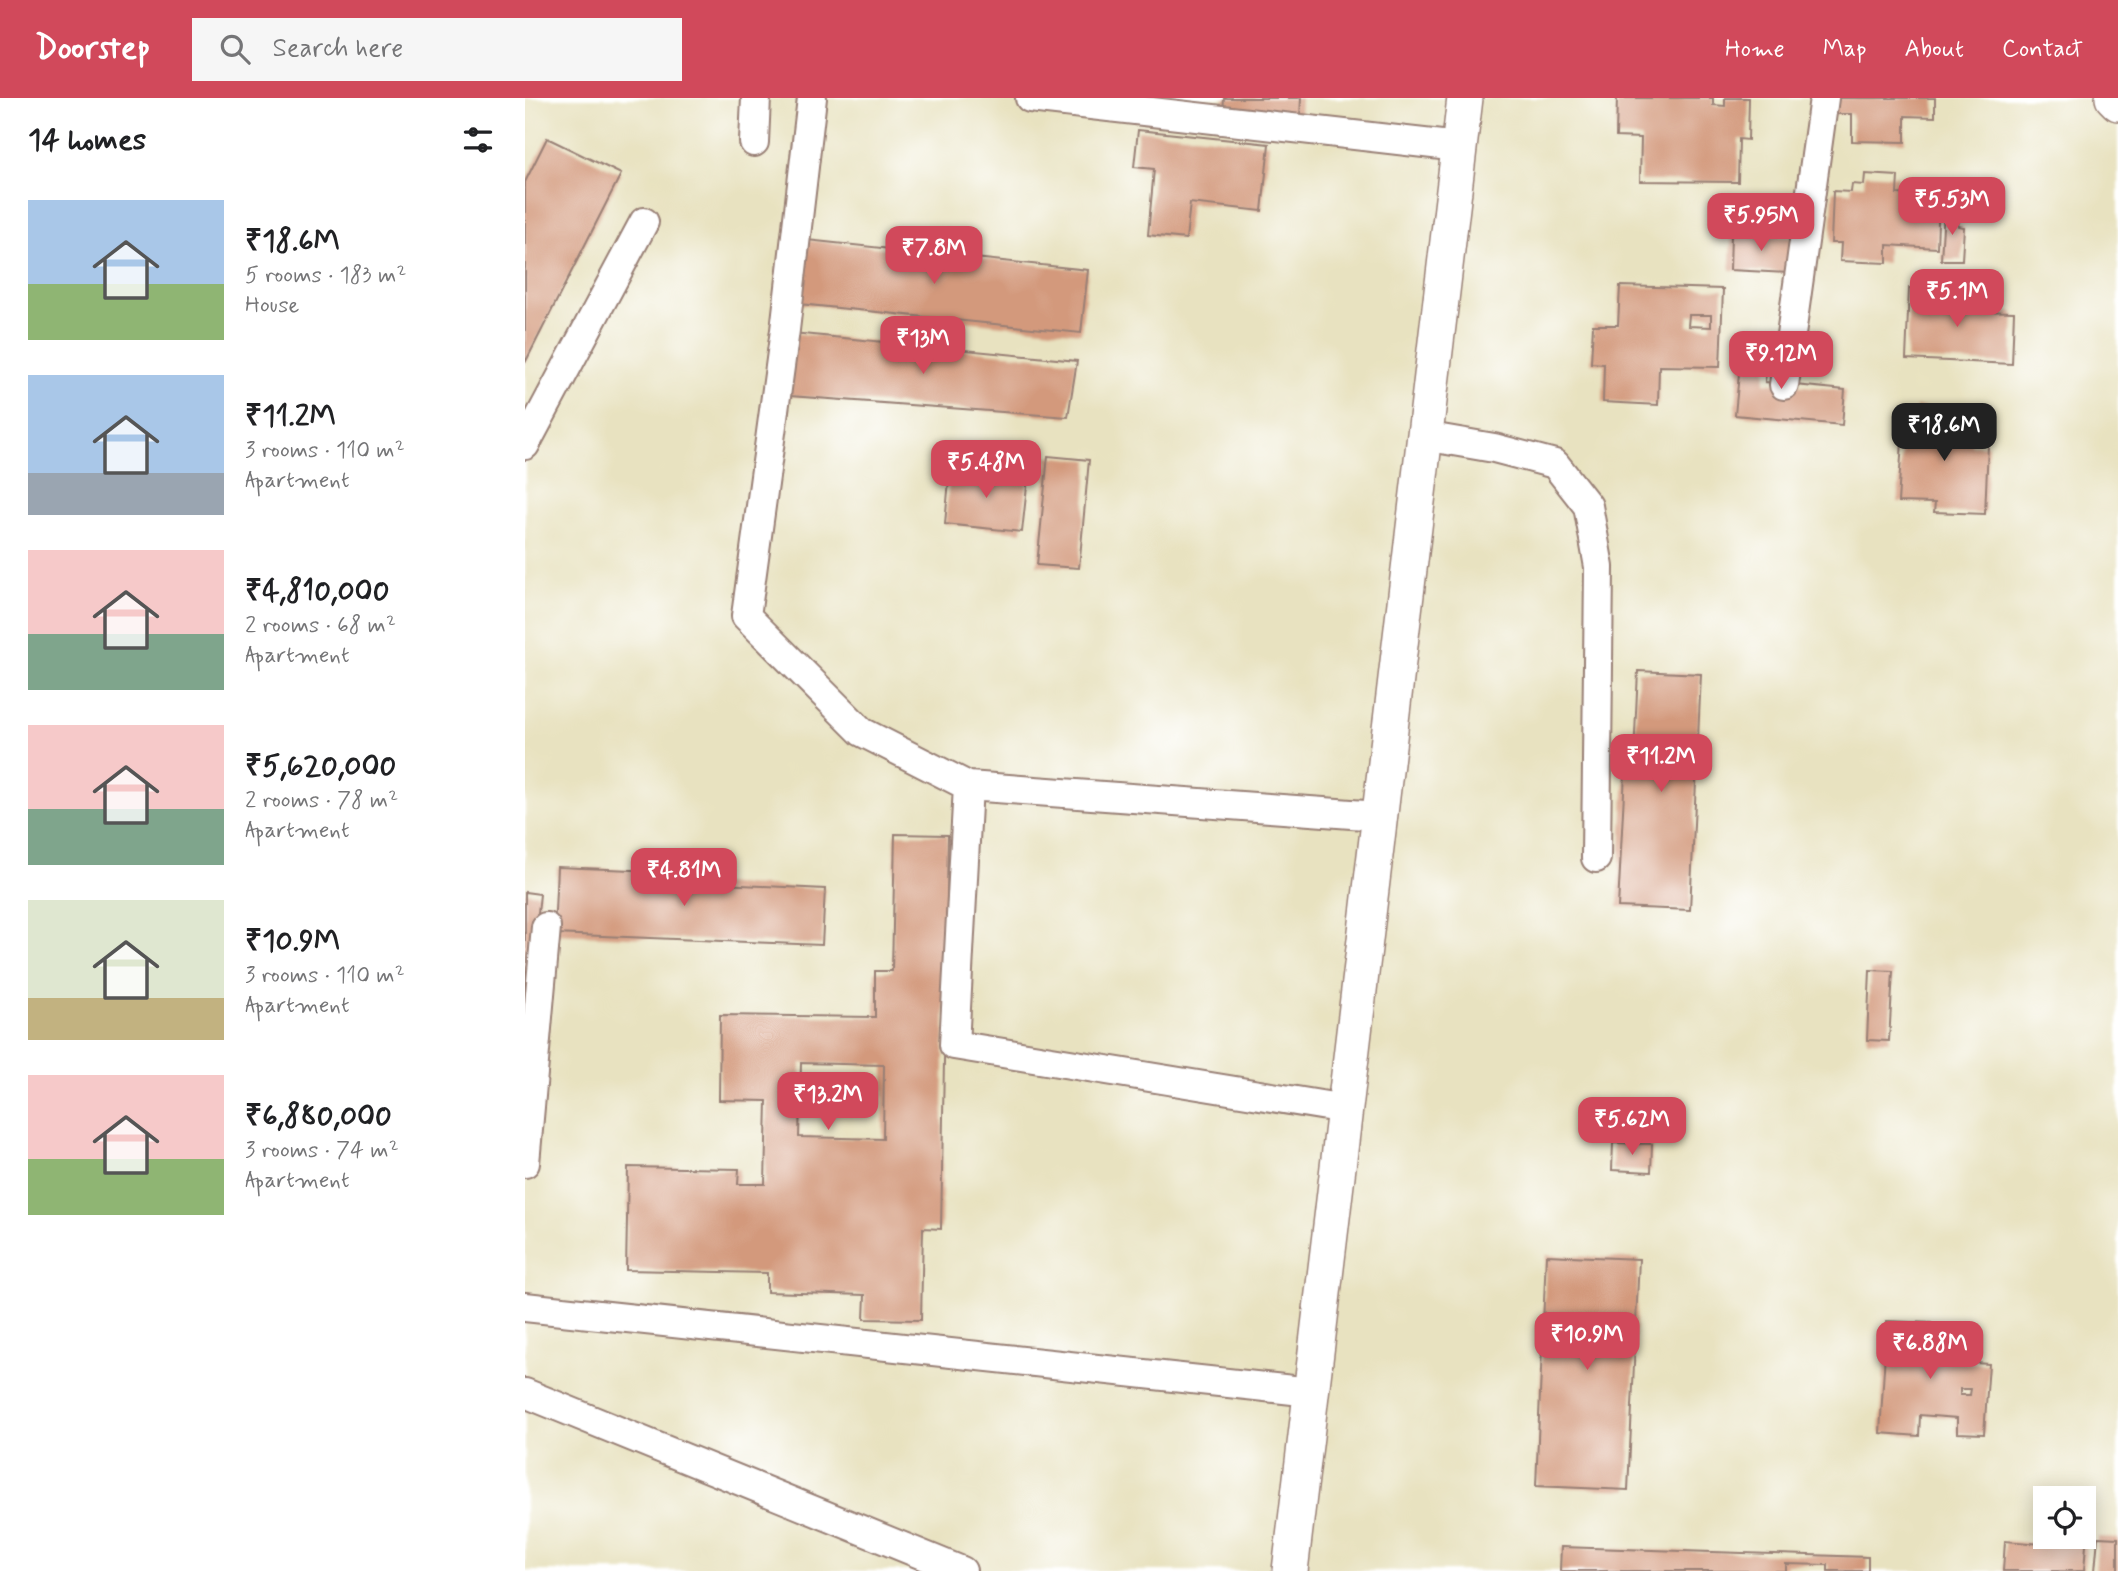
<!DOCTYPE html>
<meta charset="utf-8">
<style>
body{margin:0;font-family:Mynerve,sans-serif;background:#f6f6f6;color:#202124;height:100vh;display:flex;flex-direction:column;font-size:26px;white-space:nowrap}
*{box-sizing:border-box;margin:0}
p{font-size:23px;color:#757577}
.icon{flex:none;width:38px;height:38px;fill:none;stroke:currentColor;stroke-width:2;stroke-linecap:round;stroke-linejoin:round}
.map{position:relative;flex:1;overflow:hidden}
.panel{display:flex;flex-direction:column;background:#fff;width:525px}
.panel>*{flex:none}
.tools{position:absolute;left:1508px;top:1388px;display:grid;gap:14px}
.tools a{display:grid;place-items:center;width:63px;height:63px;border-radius:0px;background:#fff;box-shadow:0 4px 18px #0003;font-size:35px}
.price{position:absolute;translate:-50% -60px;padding:0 16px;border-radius:14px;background:#d1495b;color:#fff;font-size:23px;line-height:46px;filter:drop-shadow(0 2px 4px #0008)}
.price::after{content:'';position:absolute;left:50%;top:42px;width:21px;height:16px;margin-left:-10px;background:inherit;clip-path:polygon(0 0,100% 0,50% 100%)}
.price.current{background:#222;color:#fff}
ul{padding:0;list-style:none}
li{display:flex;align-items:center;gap:21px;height:175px;padding:0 28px}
li span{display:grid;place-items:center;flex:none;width:196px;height:140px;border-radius:0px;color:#555}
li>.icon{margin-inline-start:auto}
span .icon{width:84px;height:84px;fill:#fffc;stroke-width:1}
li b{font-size:30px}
h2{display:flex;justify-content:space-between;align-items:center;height:84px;padding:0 28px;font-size:30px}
header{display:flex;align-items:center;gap:42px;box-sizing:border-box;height:98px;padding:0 35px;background:#d1495b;color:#fff}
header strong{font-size:33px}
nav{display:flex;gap:38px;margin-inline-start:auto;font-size:24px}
.search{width:490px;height:63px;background:#f6f6f6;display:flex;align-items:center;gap:18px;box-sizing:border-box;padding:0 24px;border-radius:0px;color:#757577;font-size:26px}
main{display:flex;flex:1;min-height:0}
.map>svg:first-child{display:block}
.building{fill:#d3997b;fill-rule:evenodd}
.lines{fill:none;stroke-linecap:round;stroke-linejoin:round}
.minor-casing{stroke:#998076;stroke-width:32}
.tertiary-casing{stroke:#998076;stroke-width:38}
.minor{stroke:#fff;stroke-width:28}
.tertiary{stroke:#fff;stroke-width:35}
</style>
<header>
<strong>Doorstep</strong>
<div class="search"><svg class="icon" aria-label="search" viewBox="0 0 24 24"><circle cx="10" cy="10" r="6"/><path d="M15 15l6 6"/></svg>Search here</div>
<nav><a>Home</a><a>Map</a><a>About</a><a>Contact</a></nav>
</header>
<main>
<section class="panel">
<h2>14 homes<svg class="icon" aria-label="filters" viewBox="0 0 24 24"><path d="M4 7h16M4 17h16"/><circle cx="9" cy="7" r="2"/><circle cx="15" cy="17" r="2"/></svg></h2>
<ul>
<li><span style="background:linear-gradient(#a9c7e8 60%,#8fb573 0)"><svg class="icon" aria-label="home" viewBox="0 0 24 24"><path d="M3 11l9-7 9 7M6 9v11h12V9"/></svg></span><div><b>₹18.6M</b><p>5 rooms · 183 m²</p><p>House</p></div></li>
<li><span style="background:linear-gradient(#a9c7e8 70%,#9aa5b1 0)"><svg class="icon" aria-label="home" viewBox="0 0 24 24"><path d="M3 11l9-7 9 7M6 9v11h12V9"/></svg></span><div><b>₹11.2M</b><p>3 rooms · 110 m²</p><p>Apartment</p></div></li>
<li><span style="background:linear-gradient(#f6c9c9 60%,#7fa58c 0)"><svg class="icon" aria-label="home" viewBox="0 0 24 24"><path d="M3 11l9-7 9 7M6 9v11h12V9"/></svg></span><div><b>₹4,810,000</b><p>2 rooms · 68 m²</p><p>Apartment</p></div></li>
<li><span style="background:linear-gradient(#f6c9c9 60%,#7fa58c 0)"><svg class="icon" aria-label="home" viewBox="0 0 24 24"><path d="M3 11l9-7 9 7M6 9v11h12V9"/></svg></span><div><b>₹5,620,000</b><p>2 rooms · 78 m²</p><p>Apartment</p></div></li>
<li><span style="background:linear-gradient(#dfe7d0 70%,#c2b280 0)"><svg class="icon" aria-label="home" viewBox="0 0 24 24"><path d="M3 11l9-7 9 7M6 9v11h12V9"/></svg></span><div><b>₹10.9M</b><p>3 rooms · 110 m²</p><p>Apartment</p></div></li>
<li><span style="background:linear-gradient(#f6c9c9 60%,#8fb573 0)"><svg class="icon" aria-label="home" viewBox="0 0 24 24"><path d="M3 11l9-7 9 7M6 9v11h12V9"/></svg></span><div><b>₹6,880,000</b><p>3 rooms · 74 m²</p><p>Apartment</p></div></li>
</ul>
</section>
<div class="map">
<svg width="1593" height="1473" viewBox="0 0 1593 1473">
<rect width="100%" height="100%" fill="#fff"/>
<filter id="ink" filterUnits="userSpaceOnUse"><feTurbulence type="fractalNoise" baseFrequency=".0143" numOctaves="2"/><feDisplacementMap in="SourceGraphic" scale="14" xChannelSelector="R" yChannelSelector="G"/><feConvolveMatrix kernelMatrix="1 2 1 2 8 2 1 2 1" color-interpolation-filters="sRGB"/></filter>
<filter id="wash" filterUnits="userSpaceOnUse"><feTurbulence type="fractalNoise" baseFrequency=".00686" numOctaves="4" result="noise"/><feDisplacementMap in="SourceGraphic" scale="28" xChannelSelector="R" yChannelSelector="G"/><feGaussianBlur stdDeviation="1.57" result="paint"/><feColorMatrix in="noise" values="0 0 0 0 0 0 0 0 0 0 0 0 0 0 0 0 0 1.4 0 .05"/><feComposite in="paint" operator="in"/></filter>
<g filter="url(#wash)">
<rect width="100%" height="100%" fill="#e8e2c0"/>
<g id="blocks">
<path class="building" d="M699 0H776L775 20 698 15Z
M1092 0H1188V7L1200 8V0H1224L1223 42 1214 41 1213 84 1115 83 1116 40 1091 39Z
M1304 0H1410V19L1380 18V44L1327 43V16H1304Z
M613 32 744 46 737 113 665 105 661 141 623 137 629 71 609 69Z
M22 40 96 76 0 265V84Z
M1340 76 1373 78 1372 96 1414 98 1412 150 1362 147V165L1315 163 1316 145H1306L1308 93 1326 94 1327 86 1339 87Z
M1419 112 1434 113 1433 128 1439 129 1437 162H1416Z
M1206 136 1267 139 1265 175 1205 172Z
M263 140 563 172 556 235 255 204Z
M1095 188 1198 191 1195 269 1134 268 1133 307 1078 304 1079 266 1066 265 1068 227H1093ZM1164 217H1186V229L1163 228Z
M1384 190 1452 194 1451 213 1489 214 1487 266 1381 261Z
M257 234 552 263 543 319 252 297Z
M1218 234 1245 236 1240 284 1320 292 1317 327 1210 317Z
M1391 309 1448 312 1446 347H1463L1460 416 1409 414 1410 405 1373 404 1377 343 1390 344ZM1402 323 1427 324 1426 337 1401 336Z
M523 358 564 362 554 470 512 467Z
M425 371 503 379 497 434 420 426Z
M1113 573 1176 576 1165 812 1093 809 1101 656 1109 657Z
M370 736 423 737 416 1131 398 1130 396 1222 339 1221 340 1197 242 1194V1175L101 1172 103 1069 214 1071 213 1086H240L242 1003 194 1002 195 917 350 919V873H367ZM276 965 359 967 358 1041 274 1039Z
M32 769 156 774 155 784 300 791 297 847 29 836Z
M0 794 15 796 2 920H0Z
M1345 872 1368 873 1364 943 1342 942Z
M1088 1045 1127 1046 1126 1074 1087 1072Z
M1021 1157 1114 1161 1103 1392 1011 1388Z
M1362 1223 1406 1225 1405 1234 1437 1235 1436 1264 1464 1266 1459 1336 1432 1335V1320L1395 1317 1394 1338 1355 1335ZM1435 1291H1446L1445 1297H1435Z
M1519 1433 1521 1438H1559V1433L1562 1434 1559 1473H1478L1480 1443 1518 1446Z
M1573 1439 1593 1440V1473H1570Z
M1036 1449 1343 1459V1473H1303V1467L1261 1466V1473H1035Z"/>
</g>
</g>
<g filter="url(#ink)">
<use href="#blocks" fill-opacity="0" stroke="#998076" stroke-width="2"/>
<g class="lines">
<g class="minor-casing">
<path id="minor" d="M287 0 260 232 221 518 337 634 443 688
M505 0 934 49
M229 44 231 0
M1259 287 1299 0
M899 338 969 350 1030 366 1063 408 1074 469 1071 760
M0 347 119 124
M820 1011 429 947 443 688 854 718
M0 1065 21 829
M0 1209 786 1294
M0 1295 437 1473"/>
</g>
<g class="tertiary-casing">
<path id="tertiary" d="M1588 0 1593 5
M765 1473 940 0"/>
</g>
<use href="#minor" class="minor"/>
<use href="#tertiary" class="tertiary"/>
</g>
</g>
</svg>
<div class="tools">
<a><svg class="icon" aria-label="locate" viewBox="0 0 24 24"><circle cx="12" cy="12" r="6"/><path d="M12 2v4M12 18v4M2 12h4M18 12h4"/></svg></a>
</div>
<b class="price" style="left:1427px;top:139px">₹5.53M</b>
<b class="price" style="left:1236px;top:155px">₹5.95M</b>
<b class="price" style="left:409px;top:188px">₹7.8M</b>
<b class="price" style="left:1432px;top:231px">₹5.1M</b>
<b class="price" style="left:398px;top:278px">₹13M</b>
<b class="price" style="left:1256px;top:293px">₹9.12M</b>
<b class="price current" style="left:1419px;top:365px">₹18.6M</b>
<b class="price" style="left:461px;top:402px">₹5.48M</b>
<b class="price" style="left:1136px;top:696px">₹11.2M</b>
<b class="price" style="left:159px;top:810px">₹4.81M</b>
<b class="price" style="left:303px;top:1034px">₹13.2M</b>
<b class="price" style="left:1107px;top:1059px">₹5.62M</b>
<b class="price" style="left:1062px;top:1274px">₹10.9M</b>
<b class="price" style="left:1405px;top:1283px">₹6.88M</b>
</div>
</main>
